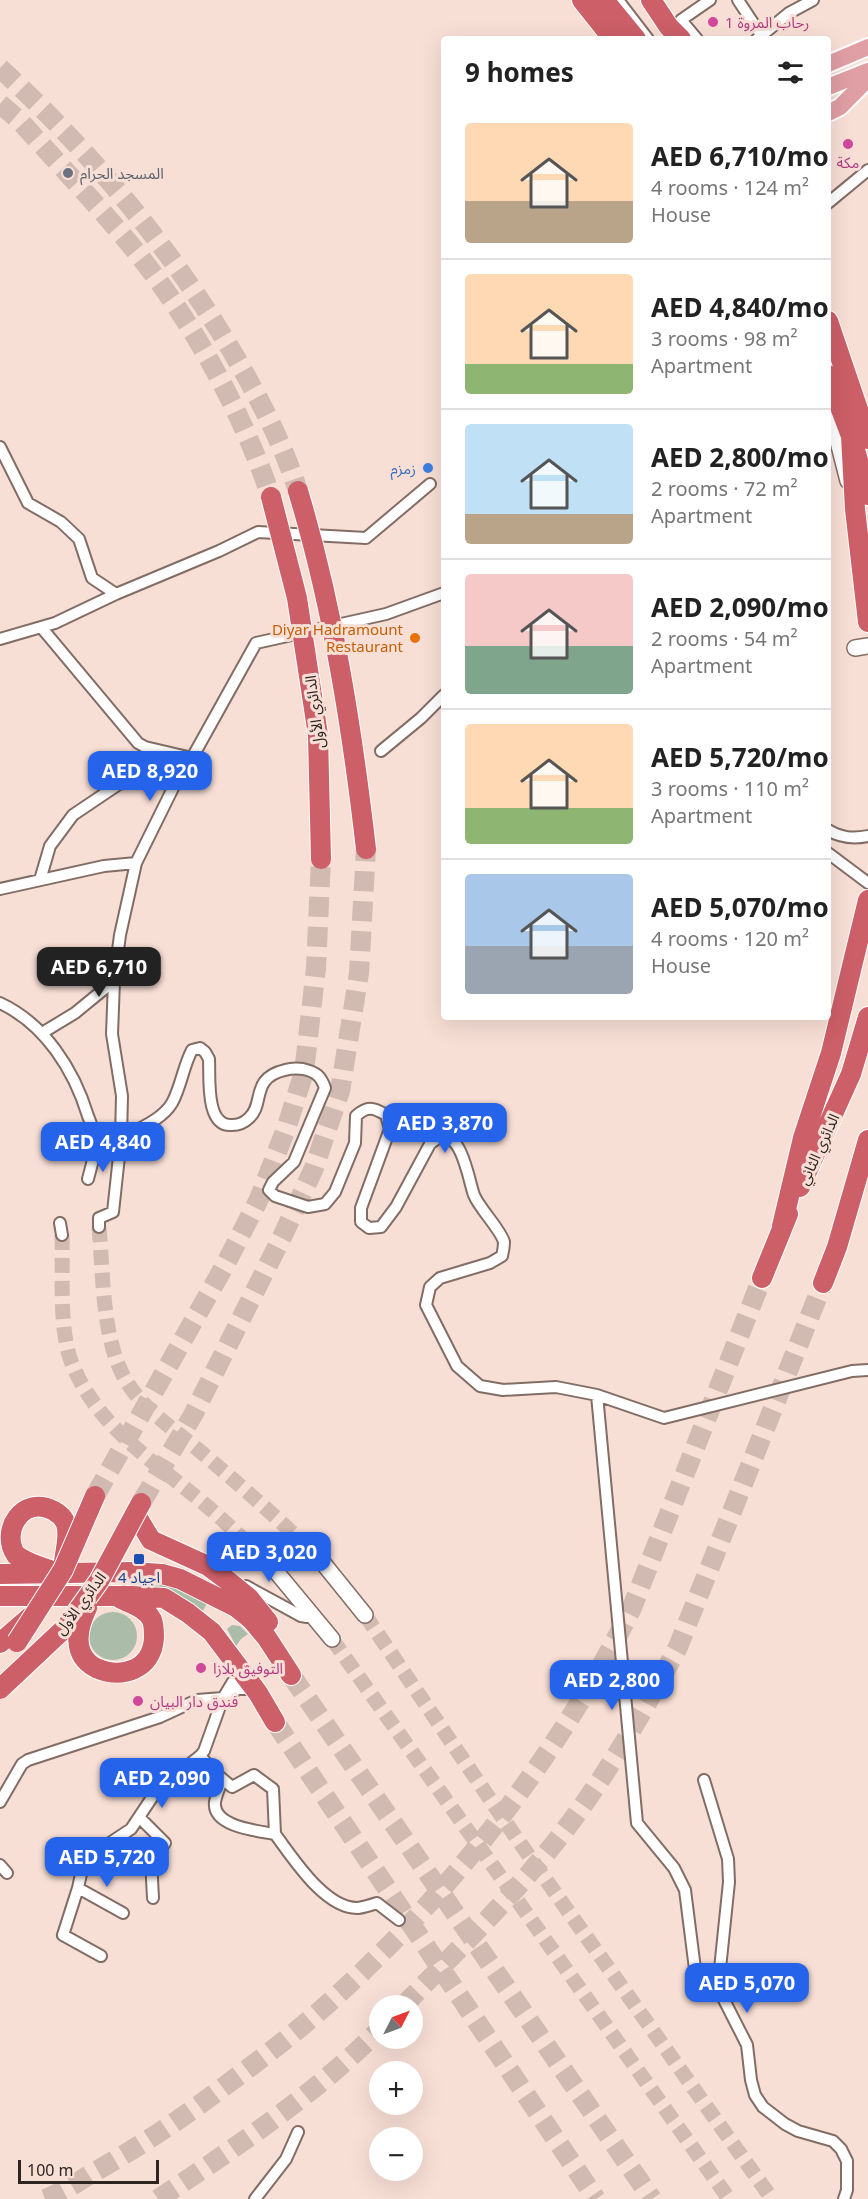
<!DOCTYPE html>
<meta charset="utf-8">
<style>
body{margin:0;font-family:"Noto Sans","Noto Sans Arabic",sans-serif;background:#f6f6f6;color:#222;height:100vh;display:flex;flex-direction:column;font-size:22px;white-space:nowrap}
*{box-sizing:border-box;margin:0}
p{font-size:20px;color:#767676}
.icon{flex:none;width:33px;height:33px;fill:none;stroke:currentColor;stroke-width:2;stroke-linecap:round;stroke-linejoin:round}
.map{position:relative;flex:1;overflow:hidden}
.drawer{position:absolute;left:441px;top:36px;width:390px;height:984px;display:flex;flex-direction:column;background:#fff;border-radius:6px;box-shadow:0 6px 24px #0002}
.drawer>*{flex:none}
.needle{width:39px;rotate:48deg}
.tools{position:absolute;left:369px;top:1995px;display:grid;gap:12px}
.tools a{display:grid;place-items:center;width:54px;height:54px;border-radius:50%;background:#fff;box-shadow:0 6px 24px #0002;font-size:30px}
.scale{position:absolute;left:18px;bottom:15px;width:141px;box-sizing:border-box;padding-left:6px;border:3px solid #2e2521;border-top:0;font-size:16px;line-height:21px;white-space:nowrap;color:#2e2521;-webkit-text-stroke:4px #f8dfd6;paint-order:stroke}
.price{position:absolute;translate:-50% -51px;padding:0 14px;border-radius:12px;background:#2563eb;color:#fff;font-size:20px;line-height:39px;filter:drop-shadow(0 2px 3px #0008)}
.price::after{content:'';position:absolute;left:50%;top:36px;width:18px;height:14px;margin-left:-9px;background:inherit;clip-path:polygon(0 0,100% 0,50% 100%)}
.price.active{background:#222;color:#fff}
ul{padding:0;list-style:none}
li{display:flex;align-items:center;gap:18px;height:150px;padding:0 24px}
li+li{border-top:2px solid #e0e0e0}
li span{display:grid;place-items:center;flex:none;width:168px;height:120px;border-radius:6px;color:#555}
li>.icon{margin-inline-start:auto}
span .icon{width:72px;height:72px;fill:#fffc;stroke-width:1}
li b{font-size:26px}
h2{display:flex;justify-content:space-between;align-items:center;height:72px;padding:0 24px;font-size:26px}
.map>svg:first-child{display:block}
.green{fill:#abbca8}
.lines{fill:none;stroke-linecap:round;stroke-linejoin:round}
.secondary-tunnel{stroke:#d0bab2;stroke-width:15;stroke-dasharray:15 8;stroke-linecap:butt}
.highway-tunnel{stroke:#d0bab2;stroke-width:20;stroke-dasharray:20 10;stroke-linecap:butt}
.street-casing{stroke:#826d65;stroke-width:14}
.secondary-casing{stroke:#826d65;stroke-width:18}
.primary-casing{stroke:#fff;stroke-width:20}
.highway-casing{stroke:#fff;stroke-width:22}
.street{stroke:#fff;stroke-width:10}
.secondary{stroke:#fff;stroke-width:15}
.primary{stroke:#e09fa4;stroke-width:16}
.highway{stroke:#cc5f68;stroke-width:20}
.highway-bridge-casing{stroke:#fff;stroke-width:22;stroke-linecap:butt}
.highway-bridge{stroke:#cc5f68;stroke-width:20}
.hotel-dot{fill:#d1479c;stroke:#f8dfd6;stroke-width:2}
.worship-dot{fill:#6b7280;stroke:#f8dfd6;stroke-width:2}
.shop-dot{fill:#3f7fe0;stroke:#f8dfd6;stroke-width:2}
.food-dot{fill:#e8710a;stroke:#f8dfd6;stroke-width:2}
.transit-dot{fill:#1a4fb4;stroke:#f8dfd6;stroke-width:2}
.labels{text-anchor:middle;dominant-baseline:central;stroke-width:6;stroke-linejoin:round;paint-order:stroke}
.hotel-label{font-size:15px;fill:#b23c85;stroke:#f8dfd6;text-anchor:start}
.worship-label{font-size:15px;fill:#5b616d;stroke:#f8dfd6;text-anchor:start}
.shop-label{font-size:15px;fill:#366cbe;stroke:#f8dfd6;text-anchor:end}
.food-label{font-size:15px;fill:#c56008;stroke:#f8dfd6;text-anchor:end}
.street-label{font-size:15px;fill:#2e2521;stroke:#f8dfd6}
.transit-label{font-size:15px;fill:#164399;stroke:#f8dfd6}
</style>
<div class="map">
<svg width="868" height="2199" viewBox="0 0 868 2199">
<rect width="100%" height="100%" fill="#f8dfd6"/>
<path class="green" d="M144 1582 179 1588 207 1603 202 1613 175 1596Z
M89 1636a24 24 0 1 1 48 0a24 24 0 1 1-48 0Z
M232 1625 240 1626 248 1634 241 1639 236 1646 227 1629Z"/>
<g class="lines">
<path class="secondary-tunnel" d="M99 1227C103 1271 102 1331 121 1371 136 1405 174 1429 201 1452 243 1488 284 1523 323 1563
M62 1235C63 1272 59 1325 70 1358 94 1426 157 1463 208 1507 229 1525 248 1544 269 1563
M365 1615 515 1836 772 2199
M332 1639 729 2199"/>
<path class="highway-tunnel" d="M0 68C92 153 174 251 237 360 261 402 283 444 298 491
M0 104 19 120C56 161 94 201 129 243 190 317 240 406 271 497
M95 1496 225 1265 259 1199 287 1126 304 1072 316 968 321 859
M141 1503 193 1415 283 1235 314 1168 340 1091 359 973 366 849
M291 1675 652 2199
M275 1722 596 2199
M403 2006C455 1953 507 1902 553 1845 602 1784 641 1716 678 1647L823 1283
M45 2199C61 2193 75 2184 89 2175 134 2150 177 2122 218 2091 257 2062 296 2033 332 2000 454 1890 557 1757 631 1610L762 1278
M158 2199C235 2148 314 2095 380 2029"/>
<g class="street-casing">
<path id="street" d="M618 0 648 39
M738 0 761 35
M697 39 681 20 710 0
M757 39 789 13 813 0
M828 203 868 170
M0 447 28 503 61 522 79 539 92 578 116 594
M41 627 138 743 145 747 192 758
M0 639 55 623 116 594 219 551 258 532 366 538 430 484
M381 751 421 718 444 695
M828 830C841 838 853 839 868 836
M828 853 868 883
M40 880 50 846 73 815 119 784 139 780H177
M0 889 104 866 136 863
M0 1003C45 1024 74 1070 88 1116 91 1124 96 1135 96 1143 95 1155 91 1167 88 1179
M42 1033 75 1013 114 981
M121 1138C138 1129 162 1120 172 1103 181 1087 183 1067 192 1050L200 1048 205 1052 209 1059C210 1077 205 1127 232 1125 239 1125 244 1123 249 1118 265 1104 250 1078 285 1070 292 1068 296 1068 303 1069 316 1072 321 1076 325 1088L294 1162 273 1182 269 1190 275 1196 308 1207 325 1204 335 1192 355 1143 356 1116C367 1106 373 1107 386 1115L390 1129 361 1208V1222L369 1228 381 1227 396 1207 430 1144C460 1116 468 1179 474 1195 479 1208 501 1230 504 1242 504 1246 503 1252 502 1256L490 1263 440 1278 430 1287 426 1305 457 1366 480 1386 503 1390 556 1387 597 1395 664 1418 852 1371 868 1370
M60 1223 62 1235
M99 1227V1218L113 1212 121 1138 122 1096 112 1034 114 981 120 935 136 863 177 780 192 758 256 643 386 614 444 593
M597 1395 637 1823 674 1868 685 1890 695 1969 718 1988
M246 1586 301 1616 307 1617 312 1613
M200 1756 217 1774 221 1783C219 1789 216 1796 215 1802 212 1827 259 1831 275 1834 293 1858 325 1909 358 1908 364 1907 371 1905 377 1903L399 1920
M219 1776 232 1787 254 1775 273 1789 275 1834
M704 1780 728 1859 729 1882 718 1988 747 2045 751 2080 755 2095 763 2107 785 2124 798 2131 833 2141 841 2149 847 2161V2190L844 2199
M0 1802 22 1764 28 1760 160 1717 197 1700 223 1698 238 1689H248L257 1692
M139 1817 165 1843 151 1860 153 1898
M0 1865 7 1873
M78 1888 123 1913
M101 1956 63 1935 78 1888 84 1860 131 1829 157 1790 200 1756 204 1751 223 1698 232 1683 243 1671
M255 2199 286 2159 298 2132"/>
</g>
<g class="secondary-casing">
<path id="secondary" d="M828 416 836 434 848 481
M855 648 868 646
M269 1563 332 1639
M323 1563 365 1615"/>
</g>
<g class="primary-casing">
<path id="primary" d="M828 64 868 47
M828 87 868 71
M828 113 840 107 868 79"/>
</g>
<g class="highway-casing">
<path id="highway" d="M582 0 613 39
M604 0 636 39
M651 0 669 27 681 39
M828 321 868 439
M828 375 851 436 868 495
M851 436 855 509 868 622
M800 1187 851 1074 868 1017
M782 1226 803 1138 831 1053 868 900
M762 1278 788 1214
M823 1283 837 1247 868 1140
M136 1515 151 1540 208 1566 227 1580 249 1598 268 1622
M50 1570C40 1567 25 1562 16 1555 0 1532 22 1494 54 1511 60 1514 64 1519 66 1524 70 1535 65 1551 64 1562
M0 1574 132 1572 162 1574 180 1579 236 1607 252 1620 267 1638 291 1675
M0 1596H132L164 1598 188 1613 212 1632 258 1693 275 1722
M0 1643 30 1617
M96 1668C122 1679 152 1670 154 1638 154 1632 154 1625 152 1620 146 1608 132 1604 121 1599"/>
</g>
<use href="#street" class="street"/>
<use href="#secondary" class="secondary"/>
<use href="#primary" class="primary"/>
<use href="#highway" class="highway"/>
<g class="highway-bridge-casing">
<path id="highway-bridge" d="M298 491C333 607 352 728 366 849
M271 497 297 598 318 735 321 859
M87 1608C77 1629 71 1655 96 1668
M17 1642 63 1570 95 1496
M0 1689 66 1627 99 1581 141 1503"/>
</g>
<use href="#highway-bridge" class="highway-bridge"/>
</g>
<g class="hotel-dot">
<circle cx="713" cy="22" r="6"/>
<circle cx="848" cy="144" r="6"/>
<circle cx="201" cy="1668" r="6"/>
<circle cx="138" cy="1701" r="6"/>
</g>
<circle class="worship-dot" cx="68" cy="173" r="6"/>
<circle class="shop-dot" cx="428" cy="468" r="6"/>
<circle class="food-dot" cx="415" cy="638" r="6"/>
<rect class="transit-dot" x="133" y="1553" width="12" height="12" rx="3"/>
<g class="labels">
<g class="hotel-label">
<text x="725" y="22">رحاب المروة 1</text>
<text x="848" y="162" text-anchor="middle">مكة</text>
<text x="213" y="1668">التوفيق بلازا</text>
<text x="150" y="1701">فندق دار البيان</text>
</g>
<g class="worship-label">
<text x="80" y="173">المسجد الحرام</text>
</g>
<g class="shop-label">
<text x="416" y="468">زمزم</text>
</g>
<g class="food-label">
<text x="403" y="629">Diyar Hadramount<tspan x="403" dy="17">Restaurant</tspan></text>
</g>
<g class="street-label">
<text transform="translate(314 712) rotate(-97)">الدائري الأول</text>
<text transform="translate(818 1149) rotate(-65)">الدائري الثاني</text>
<text transform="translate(80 1603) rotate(-53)">الدائري الأول</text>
</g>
<g class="transit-label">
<text x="139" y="1577">اجياد 4</text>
</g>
</g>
</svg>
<div class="tools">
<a><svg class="needle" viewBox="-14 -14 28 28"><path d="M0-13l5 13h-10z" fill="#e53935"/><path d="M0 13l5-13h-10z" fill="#767676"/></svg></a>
<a>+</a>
<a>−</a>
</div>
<div class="scale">100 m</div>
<b class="price" style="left:150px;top:802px">AED 8,920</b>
<b class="price active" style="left:99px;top:998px">AED 6,710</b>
<b class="price" style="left:445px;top:1154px">AED 3,870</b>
<b class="price" style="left:103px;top:1173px">AED 4,840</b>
<b class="price" style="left:269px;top:1583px">AED 3,020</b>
<b class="price" style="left:612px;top:1711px">AED 2,800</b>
<b class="price" style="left:162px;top:1809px">AED 2,090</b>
<b class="price" style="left:107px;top:1888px">AED 5,720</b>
<b class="price" style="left:747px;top:2014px">AED 5,070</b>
<section class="drawer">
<h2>9 homes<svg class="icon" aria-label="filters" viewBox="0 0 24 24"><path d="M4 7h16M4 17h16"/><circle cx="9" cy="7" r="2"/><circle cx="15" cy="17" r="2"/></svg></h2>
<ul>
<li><span style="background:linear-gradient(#ffd9b3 65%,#b9a48a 0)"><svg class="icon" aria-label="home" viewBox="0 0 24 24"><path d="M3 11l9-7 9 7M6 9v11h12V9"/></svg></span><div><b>AED 6,710/mo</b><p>4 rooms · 124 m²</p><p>House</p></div></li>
<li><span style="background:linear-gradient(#ffd9b3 75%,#8fb573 0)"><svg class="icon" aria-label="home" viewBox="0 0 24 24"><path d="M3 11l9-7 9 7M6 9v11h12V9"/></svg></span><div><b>AED 4,840/mo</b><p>3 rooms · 98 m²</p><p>Apartment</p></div></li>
<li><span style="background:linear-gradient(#bfe0f5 75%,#b9a48a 0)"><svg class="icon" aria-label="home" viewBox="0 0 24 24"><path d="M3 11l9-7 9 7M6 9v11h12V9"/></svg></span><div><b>AED 2,800/mo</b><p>2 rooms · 72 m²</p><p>Apartment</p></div></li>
<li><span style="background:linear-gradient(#f6c9c9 60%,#7fa58c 0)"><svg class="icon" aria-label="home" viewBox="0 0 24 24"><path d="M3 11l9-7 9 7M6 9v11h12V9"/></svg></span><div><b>AED 2,090/mo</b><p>2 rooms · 54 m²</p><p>Apartment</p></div></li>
<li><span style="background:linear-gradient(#ffd9b3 70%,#8fb573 0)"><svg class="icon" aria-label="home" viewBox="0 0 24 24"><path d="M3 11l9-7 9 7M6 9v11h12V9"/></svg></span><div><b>AED 5,720/mo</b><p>3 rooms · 110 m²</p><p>Apartment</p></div></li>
<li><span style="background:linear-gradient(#a9c7e8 60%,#9aa5b1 0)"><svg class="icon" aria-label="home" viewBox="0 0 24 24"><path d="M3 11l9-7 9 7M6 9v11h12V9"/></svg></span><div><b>AED 5,070/mo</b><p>4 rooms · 120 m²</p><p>House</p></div></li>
</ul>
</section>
</div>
